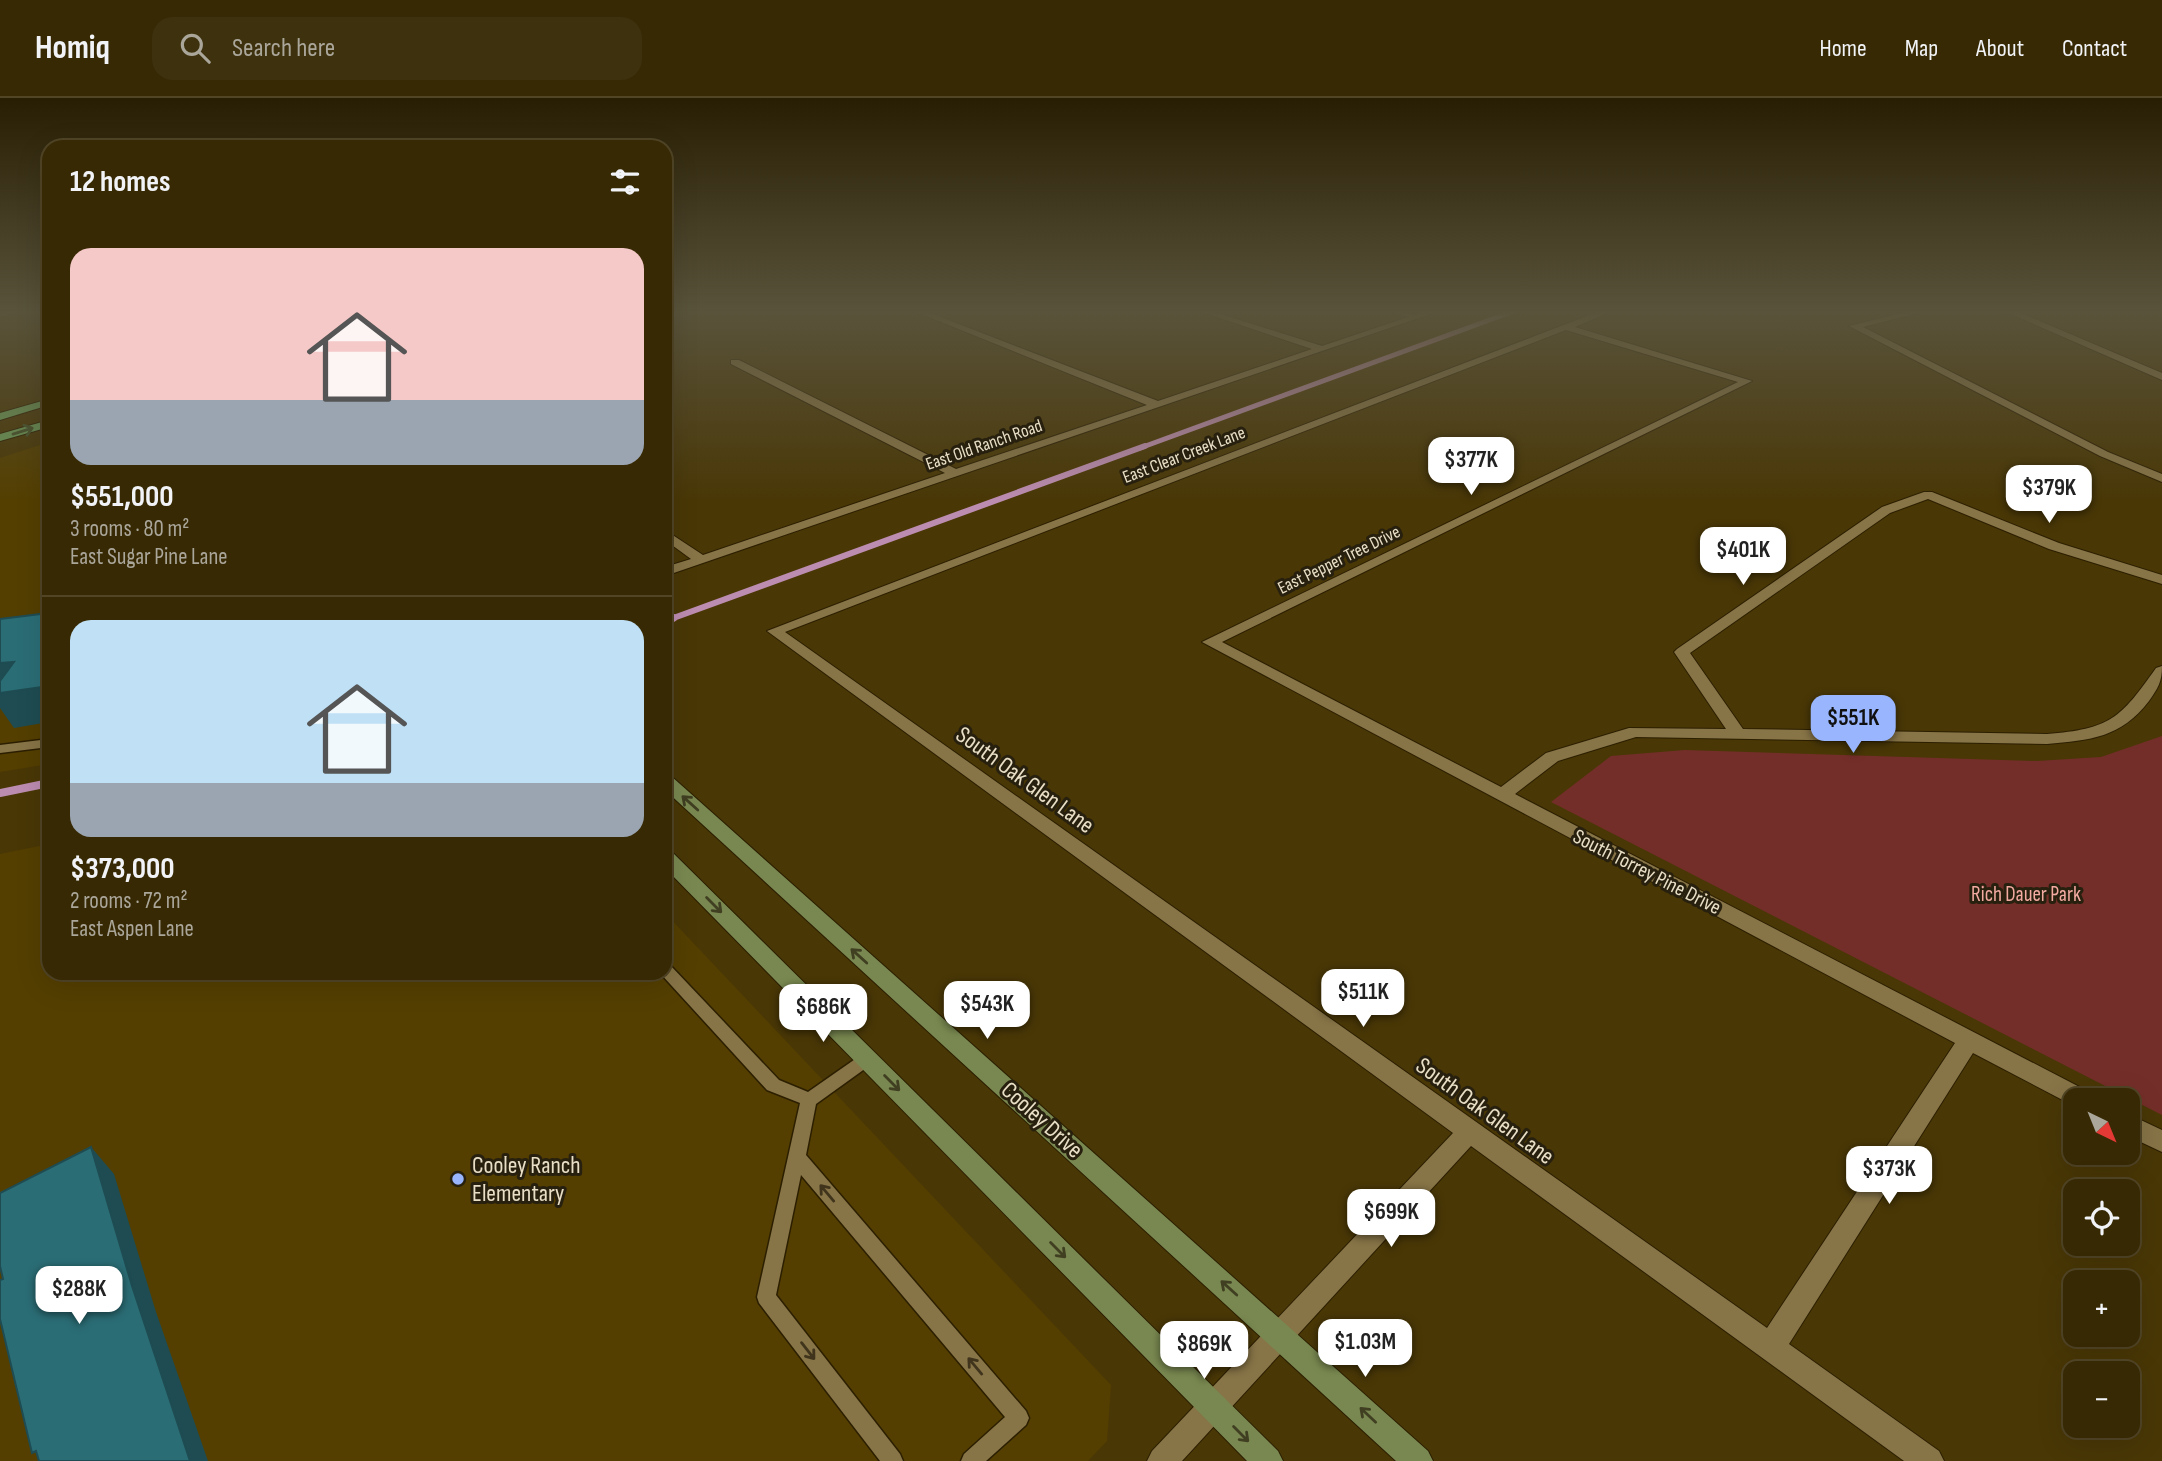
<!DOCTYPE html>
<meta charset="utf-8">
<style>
body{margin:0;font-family:"Sofia Sans Condensed",sans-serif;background:#3e310e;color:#f1f3f6;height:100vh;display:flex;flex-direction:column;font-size:26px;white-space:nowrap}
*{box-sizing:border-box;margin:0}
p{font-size:23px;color:#aaa69a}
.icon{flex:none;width:38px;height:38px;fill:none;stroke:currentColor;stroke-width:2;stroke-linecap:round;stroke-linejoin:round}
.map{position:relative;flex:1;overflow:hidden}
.side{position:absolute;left:42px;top:42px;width:630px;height:840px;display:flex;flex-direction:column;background:#372904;border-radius:21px;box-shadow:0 7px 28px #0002,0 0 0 2px #514526}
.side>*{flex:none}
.needle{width:46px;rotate:137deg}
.fabs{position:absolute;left:2063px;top:990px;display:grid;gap:14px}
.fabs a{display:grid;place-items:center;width:77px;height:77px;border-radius:14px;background:#372904;box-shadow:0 7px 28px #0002,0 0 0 2px #514526;font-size:35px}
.price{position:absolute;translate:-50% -60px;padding:0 16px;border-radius:14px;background:#fff;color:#222;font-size:23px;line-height:46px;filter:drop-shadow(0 2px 4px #0008)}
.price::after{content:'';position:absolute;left:50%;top:42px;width:21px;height:16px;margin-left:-10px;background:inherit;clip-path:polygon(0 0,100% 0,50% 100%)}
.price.active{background:#98b5fd;color:#111}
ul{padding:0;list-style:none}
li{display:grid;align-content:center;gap:14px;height:371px;padding:0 28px}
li+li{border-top:2px solid #514526}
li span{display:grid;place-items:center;height:217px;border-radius:21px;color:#555}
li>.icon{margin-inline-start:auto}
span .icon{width:126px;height:126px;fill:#fffc;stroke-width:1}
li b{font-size:30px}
h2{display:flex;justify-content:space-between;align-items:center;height:84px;padding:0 28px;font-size:30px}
header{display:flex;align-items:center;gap:42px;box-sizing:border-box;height:98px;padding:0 35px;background:#372904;border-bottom:2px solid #514526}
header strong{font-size:33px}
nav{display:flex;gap:38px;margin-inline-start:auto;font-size:24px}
.search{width:490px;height:63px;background:#3e310e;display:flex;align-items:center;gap:18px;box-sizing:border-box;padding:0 24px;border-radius:21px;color:#aaa69a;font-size:26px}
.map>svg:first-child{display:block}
.built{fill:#543f01}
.green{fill:#742e29}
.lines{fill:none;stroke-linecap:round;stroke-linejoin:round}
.stream-far2{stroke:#bc8cb1;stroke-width:5}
.stream-far1{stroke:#bc8cb1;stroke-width:6}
.stream{stroke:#bc8cb1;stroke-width:8}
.lane-casing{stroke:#2c1f00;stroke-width:3}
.street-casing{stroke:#2c1f00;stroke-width:2}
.secondary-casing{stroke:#2c1f00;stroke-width:2}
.primary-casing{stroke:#2c1f00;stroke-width:2}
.lane{fill:#877447;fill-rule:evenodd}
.street{fill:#877447;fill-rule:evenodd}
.secondary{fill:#798850;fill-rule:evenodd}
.primary{fill:#6b9c5a;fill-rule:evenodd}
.shaded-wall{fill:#1e4c52}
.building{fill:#2b6d75;stroke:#1e4c52;stroke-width:2}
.oneway{stroke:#43522c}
.oneway2{stroke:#403f22}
.oneway3{stroke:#40351c}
.poi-dot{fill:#98b5fd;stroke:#28200e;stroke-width:2.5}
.labels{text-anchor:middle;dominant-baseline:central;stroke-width:6;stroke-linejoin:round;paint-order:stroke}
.far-street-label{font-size:18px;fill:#e9dfc7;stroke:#28200e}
.street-label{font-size:21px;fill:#e9dfc7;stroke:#28200e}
.park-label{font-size:21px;fill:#f3aaa1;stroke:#28200e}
.near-street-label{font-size:24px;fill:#e9dfc7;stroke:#28200e}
.near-poi-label{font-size:24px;fill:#e9dfc7;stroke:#28200e;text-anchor:start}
</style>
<header>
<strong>Homiq</strong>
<div class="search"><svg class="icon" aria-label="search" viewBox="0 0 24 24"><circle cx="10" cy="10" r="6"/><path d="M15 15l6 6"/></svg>Search here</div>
<nav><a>Home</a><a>Map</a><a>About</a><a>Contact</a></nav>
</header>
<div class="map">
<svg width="2162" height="1363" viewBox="0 0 2162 1363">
<rect width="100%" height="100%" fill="#493706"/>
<path class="built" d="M49 344V666L0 674V360Z
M49 746V875H665V815L1111 1287 1107 1343 1088 1363H0V756Z"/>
<path class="green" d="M2162 638V1017L1551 704 1611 658 1685 652 2037 663 2101 659Z"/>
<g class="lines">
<path class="stream-far2" d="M1140 350 1514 213"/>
<path class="stream-far1" d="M668 522 1145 348"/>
<path class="stream" d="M665 523 673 520
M0 695 49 685"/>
<g class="lane-casing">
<path id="lane" d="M671 213H681L665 218V214Z
M1390 213H1399L1418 219 1415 221Z
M49 641V649L0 655V647Z
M665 866 670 867 779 982 808 994 861 957 867 955 873 957 875 961 873 965 816 1006 806 1057 1026 1313 1029 1320 1026 1327 986 1363H961L964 1356 1005 1319 801 1077 776 1197 900 1356 903 1363H880L759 1205 757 1199 800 1005 767 992 660 875H665Z"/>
</g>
<g class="street-casing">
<path id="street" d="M0 213H23L0 219Z
M914 213H925L1158 303 1312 251 1199 213H1211L1322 248 1426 213H1439L665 478V469L691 461 665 442V432L703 457 945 375 731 266V262H739L956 371 1147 307Z
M1600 213H1612L1575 229 1752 283 1222 544 1501 689 1546 655 1629 630 1726 631 1674 554 1677 551 1882 409 1924 394H1932L2059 445 2162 477V486L2049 451 1928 401 1890 415 1690 555 1743 631 2047 636C2110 631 2120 621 2156 570L2162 568C2162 584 2158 590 2149 603 2121 640 2090 642 2047 646L1636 639 1558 663 1515 696 2093 996 2096 1003H2076V1009L1973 955 1789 1246 1939 1353 1944 1363H1904L1471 1048 1182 1363H1147L1152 1353 1453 1035 767 533ZM1566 232 1738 284 1202 544 1955 945 1767 1230 785 534Z
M1910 213H1926L1863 229 2108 354 2162 376V384L2100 358 1849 228Z
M2004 213H2016L2162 275V282Z
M2128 1016 2162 1032V1054L2128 1038Z"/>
</g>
<g class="secondary-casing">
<path id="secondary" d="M665 676 671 678 1428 1353 1433 1363H1396L665 692Z
M665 753 672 754 1278 1353 1283 1363H1247L665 770Z"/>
</g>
<g class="primary-casing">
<path id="primary" d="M49 301V307L0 322V315Z
M49 322V329L0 343V336Z"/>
</g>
<use href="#lane" class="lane"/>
<use href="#street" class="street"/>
<use href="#secondary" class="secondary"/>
<use href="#primary" class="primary"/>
</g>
<path class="shaded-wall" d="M14 564 49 588V624L14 630 0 610V565Z
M91 1049 114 1076 156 1214 208 1363H190L132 1188Z"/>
<path class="building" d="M49 515V588L0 595V583L14 564 0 565V521Z
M49 592V601L42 602Z
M91 1049 132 1188 190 1363H39L36 1353 32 1355 0 1221V1182L3 1181 0 1168V1095Z"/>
<defs><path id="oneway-shaft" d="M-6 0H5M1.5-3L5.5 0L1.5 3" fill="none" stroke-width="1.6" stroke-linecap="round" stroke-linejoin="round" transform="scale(1.75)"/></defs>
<use class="oneway" href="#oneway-shaft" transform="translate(23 333) rotate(-17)"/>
<g class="oneway2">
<use href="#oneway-shaft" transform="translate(690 705) rotate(-138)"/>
<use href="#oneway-shaft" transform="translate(714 807) rotate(45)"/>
<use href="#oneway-shaft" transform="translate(859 858) rotate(-138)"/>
<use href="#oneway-shaft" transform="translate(892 985) rotate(45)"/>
<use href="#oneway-shaft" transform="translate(1058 1152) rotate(45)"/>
<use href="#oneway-shaft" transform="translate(1229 1190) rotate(-138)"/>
<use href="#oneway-shaft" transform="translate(1368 1317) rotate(-137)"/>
<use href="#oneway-shaft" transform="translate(1241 1336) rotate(45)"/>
</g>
<g class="oneway3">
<use href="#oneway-shaft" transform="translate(827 1095) rotate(-130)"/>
<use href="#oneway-shaft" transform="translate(808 1253) rotate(52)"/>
<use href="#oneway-shaft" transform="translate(975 1268) rotate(-130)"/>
</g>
<linearGradient id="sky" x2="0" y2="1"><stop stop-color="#281e03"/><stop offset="0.53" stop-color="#59533b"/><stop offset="1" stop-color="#59533b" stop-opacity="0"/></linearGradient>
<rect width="2162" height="403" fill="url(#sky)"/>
<circle class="poi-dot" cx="458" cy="1081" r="7"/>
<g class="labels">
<g class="far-street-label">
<text transform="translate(984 347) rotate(-19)">East Old Ranch Road</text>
<text transform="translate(1184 357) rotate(-21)">East Clear Creek Lane</text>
<text transform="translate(1339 462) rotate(-26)">East Pepper Tree Drive</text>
</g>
<g class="street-label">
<text transform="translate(1647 774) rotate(27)">South Torrey Pine Drive</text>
</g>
<g class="park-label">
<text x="2026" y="796">Rich Dauer Park</text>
</g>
<g class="near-street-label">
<text transform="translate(1025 682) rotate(36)">South Oak Glen Lane</text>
<text transform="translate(1485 1013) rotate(36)">South Oak Glen Lane</text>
<text transform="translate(1042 1022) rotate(42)">Cooley Drive</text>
</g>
<g class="near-poi-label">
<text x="472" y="1067">Cooley Ranch<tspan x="472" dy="28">Elementary</tspan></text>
</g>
</g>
</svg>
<div class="fabs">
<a><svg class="needle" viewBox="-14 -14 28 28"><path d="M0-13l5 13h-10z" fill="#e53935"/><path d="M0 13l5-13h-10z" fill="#aaa69a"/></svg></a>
<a><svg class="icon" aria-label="locate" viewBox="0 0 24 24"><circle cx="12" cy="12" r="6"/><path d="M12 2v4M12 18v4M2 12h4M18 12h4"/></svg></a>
<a>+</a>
<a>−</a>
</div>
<b class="price" style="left:1471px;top:399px">$377K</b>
<b class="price" style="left:2049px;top:427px">$379K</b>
<b class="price" style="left:1743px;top:489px">$401K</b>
<b class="price active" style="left:1853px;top:657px">$551K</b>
<b class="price" style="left:1363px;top:931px">$511K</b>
<b class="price" style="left:987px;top:943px">$543K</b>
<b class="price" style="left:823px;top:946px">$686K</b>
<b class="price" style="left:1889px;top:1108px">$373K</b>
<b class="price" style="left:1391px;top:1151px">$699K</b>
<b class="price" style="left:79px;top:1228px">$288K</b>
<b class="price" style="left:1365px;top:1281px">$1.03M</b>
<b class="price" style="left:1204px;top:1283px">$869K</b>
<section class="side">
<h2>12 homes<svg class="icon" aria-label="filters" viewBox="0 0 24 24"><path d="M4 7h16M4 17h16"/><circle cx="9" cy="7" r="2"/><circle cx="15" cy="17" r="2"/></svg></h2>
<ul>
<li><span style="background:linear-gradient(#f6c9c9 70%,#9aa5b1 0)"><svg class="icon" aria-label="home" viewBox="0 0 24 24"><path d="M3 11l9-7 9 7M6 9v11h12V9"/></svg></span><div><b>$551,000</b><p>3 rooms · 80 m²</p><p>East Sugar Pine Lane</p></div></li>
<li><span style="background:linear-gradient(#bfe0f5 75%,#9aa5b1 0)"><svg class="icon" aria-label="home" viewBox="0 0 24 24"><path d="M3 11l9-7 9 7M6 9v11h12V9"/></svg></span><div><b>$373,000</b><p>2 rooms · 72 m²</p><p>East Aspen Lane</p></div></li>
</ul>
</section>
</div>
